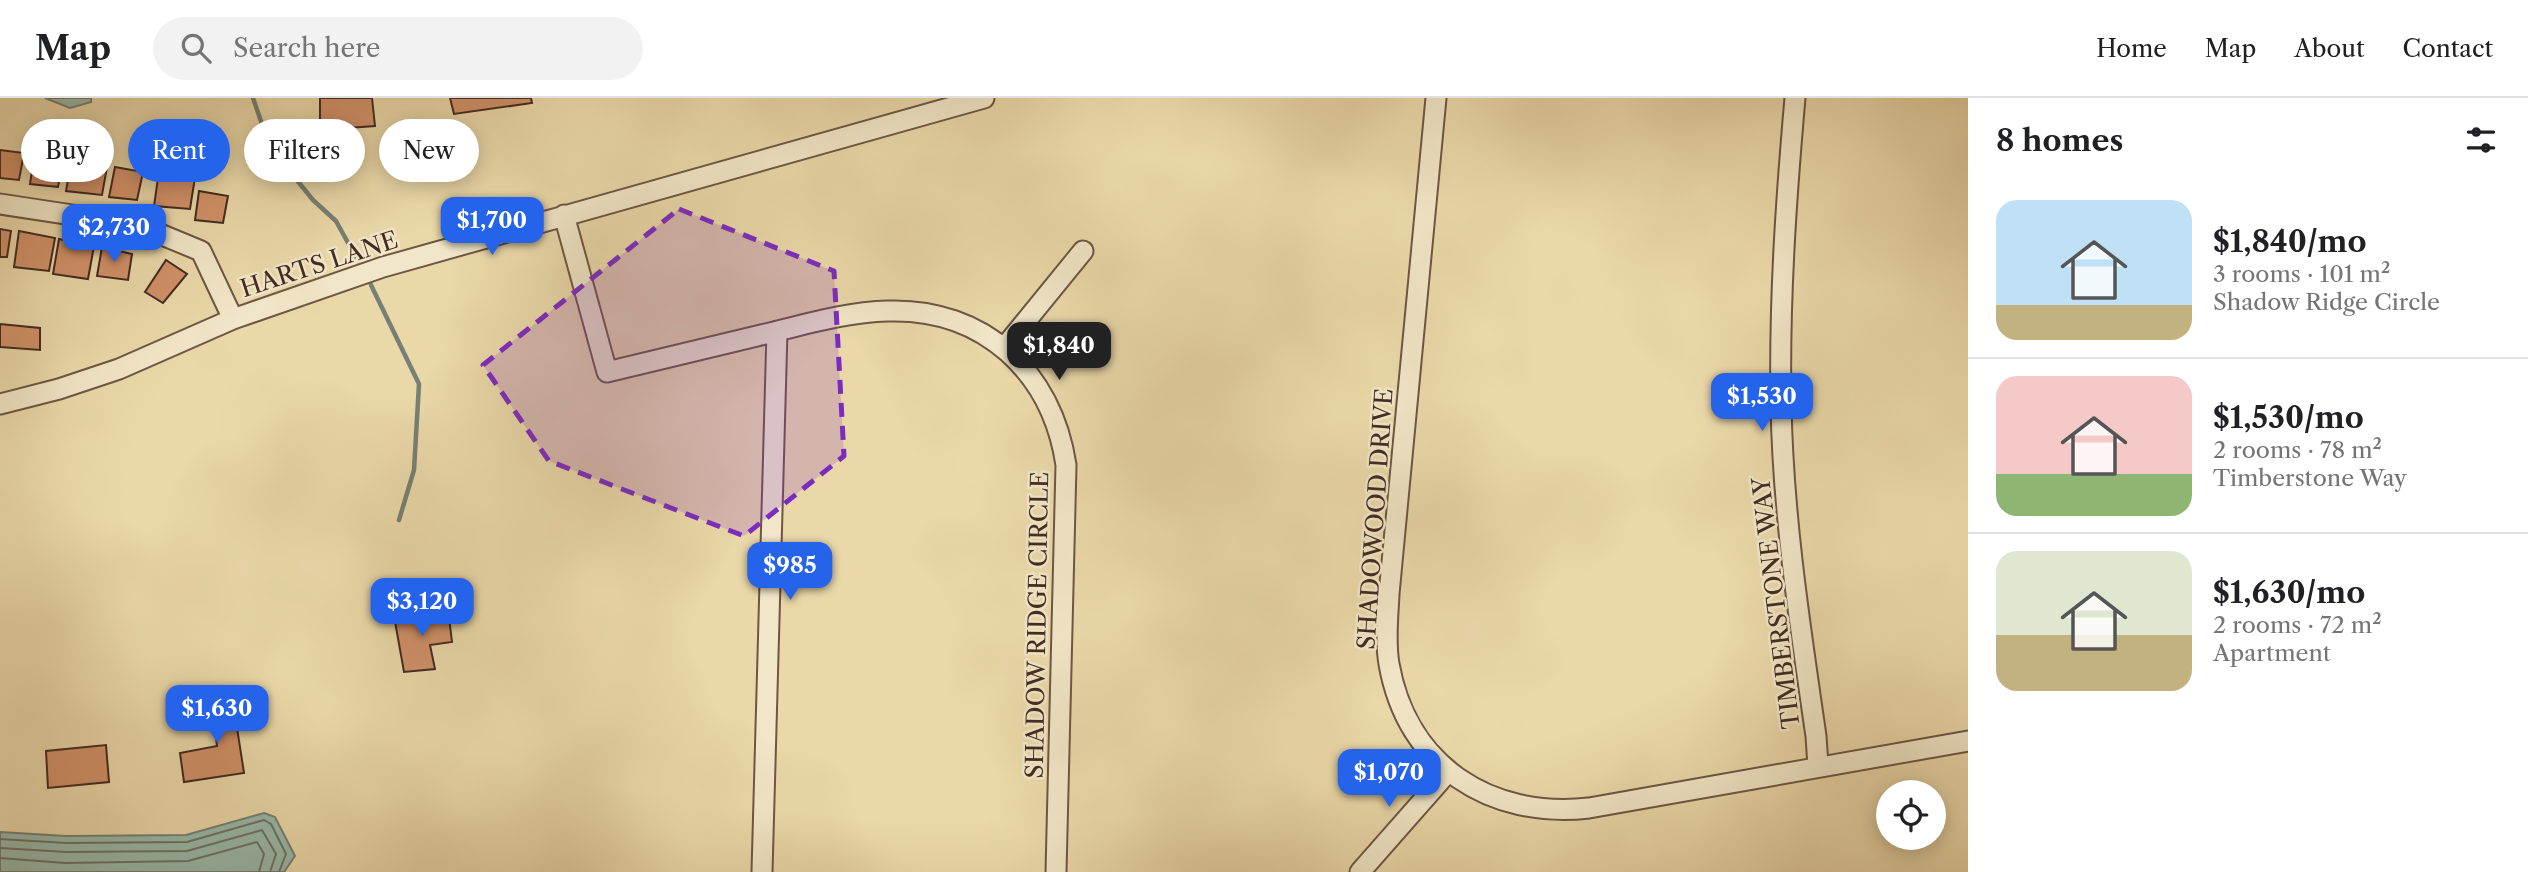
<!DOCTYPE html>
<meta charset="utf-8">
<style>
body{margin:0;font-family:"Libre Caslon Text",serif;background:#f2f2f2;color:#202124;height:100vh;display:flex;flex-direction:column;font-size:26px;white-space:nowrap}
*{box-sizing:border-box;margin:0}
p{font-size:23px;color:#757577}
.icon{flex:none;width:38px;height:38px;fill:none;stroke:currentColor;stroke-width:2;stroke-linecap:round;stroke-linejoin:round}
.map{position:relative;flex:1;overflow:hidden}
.sheet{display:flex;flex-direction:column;background:#fff;width:560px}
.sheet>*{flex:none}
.top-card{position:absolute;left:21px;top:21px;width:665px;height:63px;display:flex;gap:14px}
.buttons{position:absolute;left:1876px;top:682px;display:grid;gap:14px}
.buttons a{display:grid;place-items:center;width:70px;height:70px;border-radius:50%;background:#fff;box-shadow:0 4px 18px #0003;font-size:35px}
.price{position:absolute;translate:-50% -60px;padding:0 16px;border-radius:14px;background:#2563eb;color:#fff;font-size:23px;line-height:46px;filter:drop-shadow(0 2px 4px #0008)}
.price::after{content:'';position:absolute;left:50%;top:42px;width:21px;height:16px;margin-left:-10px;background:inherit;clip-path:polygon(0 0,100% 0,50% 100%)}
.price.current{background:#222;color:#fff}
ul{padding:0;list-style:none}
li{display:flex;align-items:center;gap:21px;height:175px;padding:0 28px}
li+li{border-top:2px solid #e0e0e0}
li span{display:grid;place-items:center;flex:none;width:196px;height:140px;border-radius:21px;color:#555}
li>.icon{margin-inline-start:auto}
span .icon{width:84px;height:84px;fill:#fffc;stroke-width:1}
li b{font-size:30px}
h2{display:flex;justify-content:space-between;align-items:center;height:84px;padding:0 28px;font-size:30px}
.chip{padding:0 24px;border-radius:32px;background:#fff;box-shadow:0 4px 18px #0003;font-size:24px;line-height:63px}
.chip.current{background:#2563eb;color:#fff}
header{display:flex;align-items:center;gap:42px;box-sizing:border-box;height:98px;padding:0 35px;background:#fff;border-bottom:2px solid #e0e0e0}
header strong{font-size:33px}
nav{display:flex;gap:38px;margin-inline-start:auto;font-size:24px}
.search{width:490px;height:63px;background:#f2f2f2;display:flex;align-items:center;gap:18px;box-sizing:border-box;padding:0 24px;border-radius:38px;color:#757577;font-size:26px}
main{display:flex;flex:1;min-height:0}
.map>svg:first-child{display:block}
.water{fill:#98b9ab;stroke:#768074;stroke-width:2}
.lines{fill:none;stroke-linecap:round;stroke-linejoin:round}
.shore{stroke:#6e7266;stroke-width:2}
.stream{stroke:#768074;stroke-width:4.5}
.building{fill:#d09169;stroke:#432b22;stroke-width:2}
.minor-casing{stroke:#6d5644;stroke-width:23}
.minor{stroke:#f1e6c7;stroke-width:19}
.marked{fill:#7b2cbf;fill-opacity:0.2;stroke:#7b2cbf;stroke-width:5;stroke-dasharray:14 9;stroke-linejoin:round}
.labels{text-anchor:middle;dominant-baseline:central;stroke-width:5;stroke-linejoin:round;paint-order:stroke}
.street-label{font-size:24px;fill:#432b22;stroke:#f1e6c7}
</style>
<header>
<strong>Map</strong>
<div class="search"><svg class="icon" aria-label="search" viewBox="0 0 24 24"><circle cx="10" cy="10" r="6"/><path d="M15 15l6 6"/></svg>Search here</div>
<nav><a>Home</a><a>Map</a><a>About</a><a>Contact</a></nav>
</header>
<main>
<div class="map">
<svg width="1968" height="774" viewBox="0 0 1968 774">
<rect width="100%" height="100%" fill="#ead8a9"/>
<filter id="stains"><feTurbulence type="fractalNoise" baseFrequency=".00286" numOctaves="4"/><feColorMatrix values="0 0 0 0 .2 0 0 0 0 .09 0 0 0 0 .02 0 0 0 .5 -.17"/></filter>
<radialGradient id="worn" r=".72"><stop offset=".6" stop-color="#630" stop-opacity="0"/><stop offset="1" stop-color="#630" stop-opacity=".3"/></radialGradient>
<path class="water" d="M45 0H91V4L70 10Z
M264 715 275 719 295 758 284 774H0V734L66 738 186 737Z"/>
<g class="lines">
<path class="shore" d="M0 741 66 745 187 744 264 722 271 726 286 756 279 774
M0 750 66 754 187 753 262 732 276 756 270 774
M0 760 65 765 188 763 257 744 264 756 259 774"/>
<path class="stream" d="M253 0 262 26 287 70 313 102 336 123 358 163
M371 187 419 286 414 372 399 422"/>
</g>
<path class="building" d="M320 0H372L375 28 320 32Z
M450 0H531L532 5 454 16Z
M0 52 24 55 19 82 0 80Z
M73 53 109 58 102 97 66 93Z
M34 59 63 64 58 89 30 86Z
M160 66 196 73 190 111 154 108Z
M115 69 143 74 137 102 109 99Z
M199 93 228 98 223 125 195 122Z
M0 131 11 133 7 159H0Z
M19 133 55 140 49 173 14 169Z
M59 141 94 148 88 181 53 176Z
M102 149 132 156 128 182 97 178Z
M166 162 187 176 163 205 145 194Z
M0 226 40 230V252L0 249Z
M448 511 452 544 430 547 435 571 404 574 394 518Z
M231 591 244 675 184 684 180 655 217 648 210 595Z
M106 647 109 684 48 690 46 653Z"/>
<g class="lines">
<g class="minor-casing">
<path id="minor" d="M1436 0 1389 496C1388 519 1385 543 1389 566 1407 668 1490 721 1589 710L1968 643
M1795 0C1786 102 1779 204 1781 307 1783 418 1800 528 1816 638L1818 668
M0 106 138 127 201 153 233 221
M564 117 607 274C657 262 707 250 757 238 800 228 844 214 888 213 984 210 1052 274 1066 367L1056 774
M1004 250 1083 153
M0 306 59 291 119 271 233 221 383 169 984 0
M762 774 777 233
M1360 774 1448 674"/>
</g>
<use href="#minor" class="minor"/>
</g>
<path class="marked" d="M679 111 834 173 844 358 744 438 549 363 483 267Z"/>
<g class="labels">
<g class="street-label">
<text transform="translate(319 166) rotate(-18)">HARTS LANE</text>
<text transform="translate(1375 421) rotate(-86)">SHADOWOOD DRIVE</text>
<text transform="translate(1776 505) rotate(-97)">TIMBERSTONE WAY</text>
<text transform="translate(1037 527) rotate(-89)">SHADOW RIDGE CIRCLE</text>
</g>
</g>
<rect width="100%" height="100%" filter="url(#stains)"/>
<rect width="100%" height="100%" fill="url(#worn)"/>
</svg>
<div class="buttons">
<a><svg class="icon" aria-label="locate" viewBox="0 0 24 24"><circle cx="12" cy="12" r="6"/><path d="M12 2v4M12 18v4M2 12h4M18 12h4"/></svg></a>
</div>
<b class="price" style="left:492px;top:159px">$1,700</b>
<b class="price" style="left:114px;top:166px">$2,730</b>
<b class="price current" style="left:1059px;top:284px">$1,840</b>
<b class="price" style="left:1762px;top:335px">$1,530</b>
<b class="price" style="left:790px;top:504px">$985</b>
<b class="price" style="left:422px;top:540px">$3,120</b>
<b class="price" style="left:217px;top:647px">$1,630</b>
<b class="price" style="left:1389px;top:711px">$1,070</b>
<div class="top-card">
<a class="chip">Buy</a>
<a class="chip current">Rent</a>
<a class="chip">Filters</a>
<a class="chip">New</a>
</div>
</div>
<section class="sheet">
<h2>8 homes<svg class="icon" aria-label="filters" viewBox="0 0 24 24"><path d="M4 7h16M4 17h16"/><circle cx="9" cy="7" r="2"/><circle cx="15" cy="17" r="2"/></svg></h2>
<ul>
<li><span style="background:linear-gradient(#bfe0f5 75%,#c2b280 0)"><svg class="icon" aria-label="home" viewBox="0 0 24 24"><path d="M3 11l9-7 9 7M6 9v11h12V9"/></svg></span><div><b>$1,840/mo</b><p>3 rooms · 101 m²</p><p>Shadow Ridge Circle</p></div></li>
<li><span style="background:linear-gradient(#f6c9c9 70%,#8fb573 0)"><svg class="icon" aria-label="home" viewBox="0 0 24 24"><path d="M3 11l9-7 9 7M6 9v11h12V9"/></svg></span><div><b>$1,530/mo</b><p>2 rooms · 78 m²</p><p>Timberstone Way</p></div></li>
<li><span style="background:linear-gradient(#dfe7d0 60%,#c2b280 0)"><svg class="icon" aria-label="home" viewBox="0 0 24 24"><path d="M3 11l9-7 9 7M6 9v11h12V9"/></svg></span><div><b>$1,630/mo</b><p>2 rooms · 72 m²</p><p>Apartment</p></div></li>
</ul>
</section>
</main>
